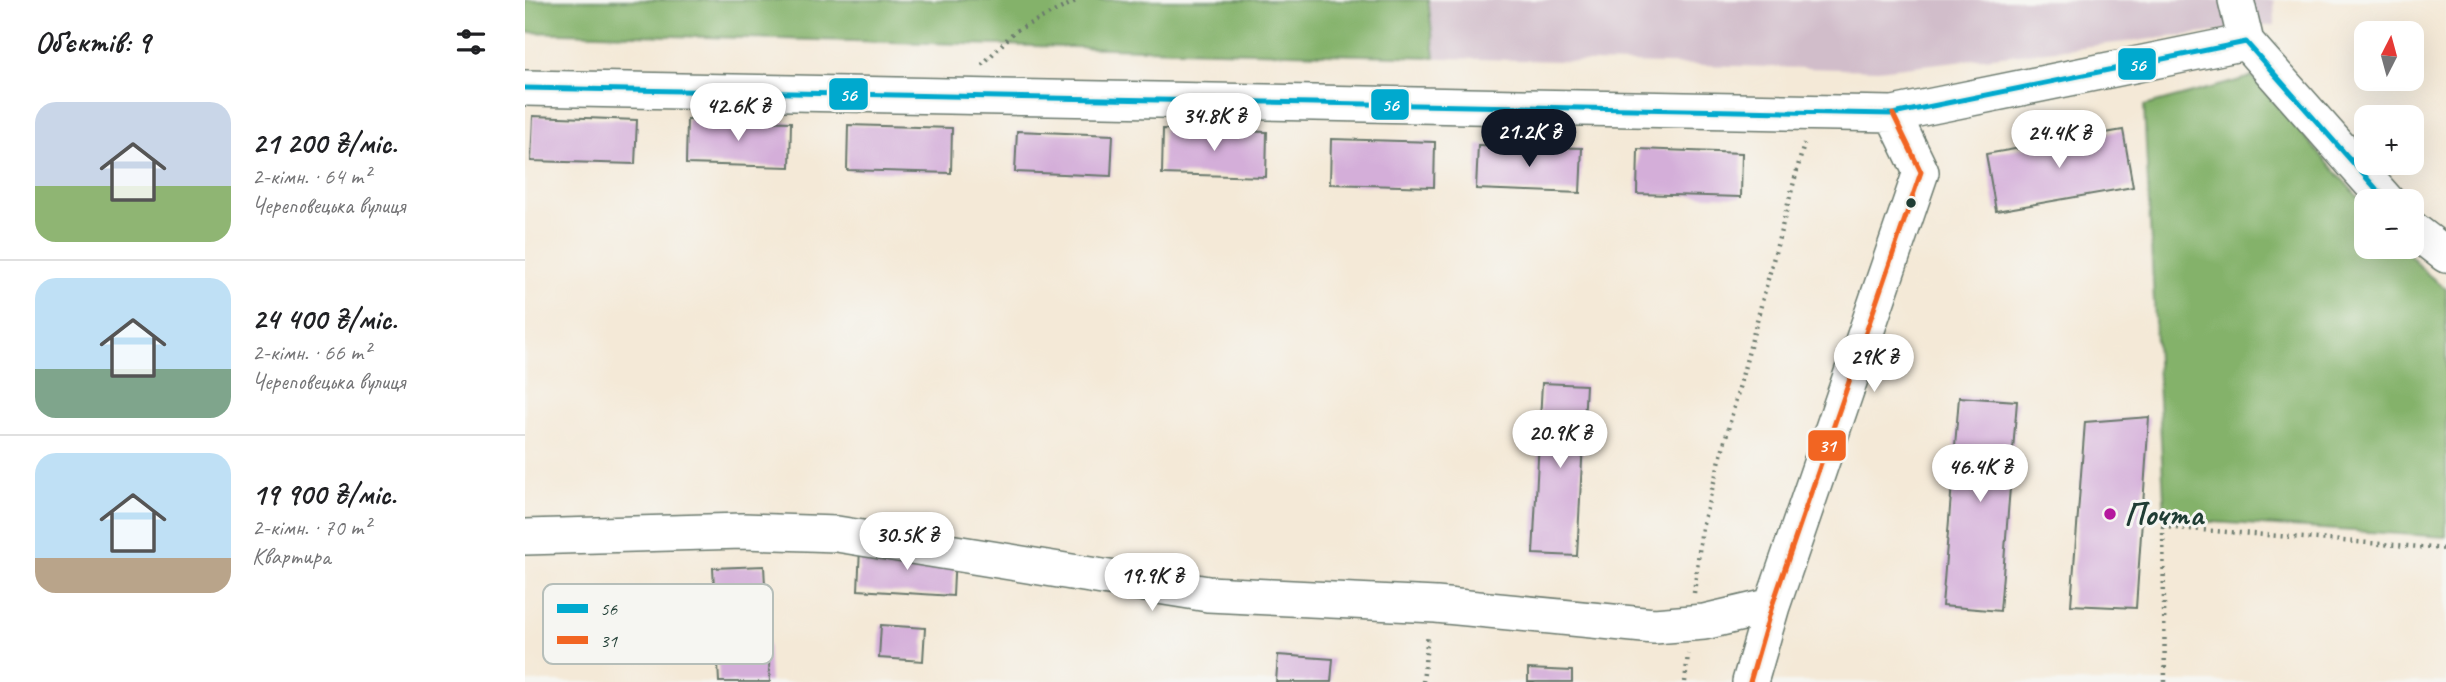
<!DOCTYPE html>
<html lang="uk">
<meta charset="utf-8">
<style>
body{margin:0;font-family:Caveat,sans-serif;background:#f6f6f6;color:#202124;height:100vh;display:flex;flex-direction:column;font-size:26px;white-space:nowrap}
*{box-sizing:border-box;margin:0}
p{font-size:23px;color:#757577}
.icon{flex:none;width:38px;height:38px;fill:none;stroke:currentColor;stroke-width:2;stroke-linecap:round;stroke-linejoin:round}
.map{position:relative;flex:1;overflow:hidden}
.panel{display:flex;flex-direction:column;background:#fff;width:525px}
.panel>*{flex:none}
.needle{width:46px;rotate:6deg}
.controls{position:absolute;left:1829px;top:21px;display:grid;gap:14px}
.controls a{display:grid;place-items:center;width:70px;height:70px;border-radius:14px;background:#fff;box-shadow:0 7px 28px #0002;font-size:35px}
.price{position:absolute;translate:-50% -60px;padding:0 16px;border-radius:24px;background:#fff;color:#222;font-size:23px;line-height:46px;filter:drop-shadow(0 2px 4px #0008)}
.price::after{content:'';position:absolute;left:50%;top:42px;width:21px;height:16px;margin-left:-10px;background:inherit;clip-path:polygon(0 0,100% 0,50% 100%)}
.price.selected{background:#111827;color:#fff}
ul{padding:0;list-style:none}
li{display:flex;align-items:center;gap:21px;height:175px;padding:0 35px}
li+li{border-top:2px solid #e0e0e0}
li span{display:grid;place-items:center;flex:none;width:196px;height:140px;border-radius:21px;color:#555}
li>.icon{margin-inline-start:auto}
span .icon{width:84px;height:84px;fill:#fffc;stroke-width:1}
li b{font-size:30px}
h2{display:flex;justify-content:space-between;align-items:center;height:84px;padding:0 35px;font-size:30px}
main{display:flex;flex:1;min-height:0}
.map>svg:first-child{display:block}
.industrial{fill:#d1bdca}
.forest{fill:#84b26a;stroke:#52784f;stroke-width:2}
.building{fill:#d4aed9}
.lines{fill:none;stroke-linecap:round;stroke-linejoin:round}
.minor-casing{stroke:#6a796d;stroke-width:38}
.path{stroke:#6a796d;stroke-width:4.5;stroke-dasharray:2 5;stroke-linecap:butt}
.minor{stroke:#fff;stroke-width:35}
.bus-1-casing{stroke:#f6f6f2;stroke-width:10}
.bus-2-casing{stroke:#f6f6f2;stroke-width:10}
.bus-1{stroke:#00a9ce;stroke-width:5}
.bus-2{stroke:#f26522;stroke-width:5}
.bus-dot{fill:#1f3d34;stroke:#f6f6f2;stroke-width:2.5}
.poi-dot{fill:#b5179e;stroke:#f6f6f2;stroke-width:2.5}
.labels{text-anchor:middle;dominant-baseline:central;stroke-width:6;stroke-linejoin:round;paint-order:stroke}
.poi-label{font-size:33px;font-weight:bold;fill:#1f3d34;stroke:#f6f6f2;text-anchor:start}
.key{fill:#f6f6f2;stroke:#b6beb9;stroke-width:2}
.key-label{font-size:19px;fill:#1f3d34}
.line-badge{stroke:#f6f6f2;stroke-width:2.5}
.badge-label{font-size:19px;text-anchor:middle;font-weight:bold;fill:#fff}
</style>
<main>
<section class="panel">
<h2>Об’єктів: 9<svg class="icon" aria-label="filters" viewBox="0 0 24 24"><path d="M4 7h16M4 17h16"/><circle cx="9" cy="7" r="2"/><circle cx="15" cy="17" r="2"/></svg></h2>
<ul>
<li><span style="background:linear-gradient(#c9d6e8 60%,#8fb573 0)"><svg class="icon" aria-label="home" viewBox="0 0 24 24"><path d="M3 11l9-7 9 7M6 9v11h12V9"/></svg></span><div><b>21 200 ₴/міс.</b><p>2-кімн. · 64 m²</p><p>Череповецька вулиця</p></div></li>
<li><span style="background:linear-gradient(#bfe0f5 65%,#7fa58c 0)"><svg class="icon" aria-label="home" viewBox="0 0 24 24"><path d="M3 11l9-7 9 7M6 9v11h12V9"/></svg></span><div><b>24 400 ₴/міс.</b><p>2-кімн. · 66 m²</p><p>Череповецька вулиця</p></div></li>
<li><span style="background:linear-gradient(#bfe0f5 75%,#b9a48a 0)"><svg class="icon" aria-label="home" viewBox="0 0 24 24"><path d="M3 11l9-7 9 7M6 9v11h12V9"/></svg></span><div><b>19 900 ₴/міс.</b><p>2-кімн. · 70 m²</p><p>Квартира</p></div></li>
</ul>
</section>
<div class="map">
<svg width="1921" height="682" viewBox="0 0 1921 682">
<rect width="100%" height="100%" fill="#f6f6f2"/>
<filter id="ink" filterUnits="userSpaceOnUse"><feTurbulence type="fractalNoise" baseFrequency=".0143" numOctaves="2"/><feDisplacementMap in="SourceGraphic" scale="14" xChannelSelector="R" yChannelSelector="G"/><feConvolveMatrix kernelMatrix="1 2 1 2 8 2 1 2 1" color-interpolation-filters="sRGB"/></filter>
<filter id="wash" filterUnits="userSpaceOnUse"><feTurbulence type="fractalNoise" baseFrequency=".00686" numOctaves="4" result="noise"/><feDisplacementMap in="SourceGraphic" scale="28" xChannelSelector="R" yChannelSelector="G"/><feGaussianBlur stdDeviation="1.57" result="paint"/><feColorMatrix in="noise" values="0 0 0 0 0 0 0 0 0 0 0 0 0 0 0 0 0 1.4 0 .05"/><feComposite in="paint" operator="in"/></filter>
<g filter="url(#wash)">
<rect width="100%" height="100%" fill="#f4e9d7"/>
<path class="industrial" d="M0 0H1749L1750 25 1353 70 0 32Z"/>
<path class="forest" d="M0 0H903L910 57 0 32Z
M1727 77 1841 206V247H1878L1900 272 1921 289V537L1640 519 1619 106Z"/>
<g id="blocks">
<path class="building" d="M8 116 112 120 110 164 6 161Z
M162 119 266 122 265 167 161 164Z
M323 125 427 128 426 173 322 170Z
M638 129 742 132 741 177 637 174Z
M1598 130 1608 187 1471 211 1461 154Z
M492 131 588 135 586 176 490 172Z
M806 139 910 142 909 187 805 184Z
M953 145 1057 148 1055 193 951 189Z
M1113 149 1217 153 1216 197 1112 194Z
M1017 383 1061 385 1052 556 1008 554Z
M1434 397 1492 401 1475 611 1417 606Z
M1624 417 1611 608 1546 605 1560 422Z
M335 548 430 553 428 596 333 590Z
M239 566 245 682H194L188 568Z
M356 625 400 628 398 661 354 658Z
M753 655 808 659 806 682H751Z
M1003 669 1047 671V682H1003Z"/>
</g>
</g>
<g filter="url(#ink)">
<use href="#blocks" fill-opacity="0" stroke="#6a796d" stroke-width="2"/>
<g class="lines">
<g class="minor-casing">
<path id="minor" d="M1711 0 1721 42 1862 201
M0 88 1368 114 1721 42
M1886 228 1921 255
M0 537 218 531 312 534 683 594 911 605 1129 626 1179 622 1247 606
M1225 682 1247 606 1396 172 1368 114"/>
</g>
<path class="path" d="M457 65 490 31 553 0
M1169 593 1177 527 1279 144
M898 682 903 634
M1160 682 1163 654
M1640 682 1638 527 1921 549"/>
<use href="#minor" class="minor"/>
<g class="bus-1-casing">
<path id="bus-1" d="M0 88 1368 114 1721 42 1862 201"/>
</g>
<g class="bus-2-casing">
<path id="bus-2" d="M1225 682 1247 606 1396 172 1368 114"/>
</g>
<use href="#bus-1" class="bus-1"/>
<use href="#bus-2" class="bus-2"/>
</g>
</g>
<circle class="bus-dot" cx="1386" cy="203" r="6"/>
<circle class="poi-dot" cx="1585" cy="514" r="7"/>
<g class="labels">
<g class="poi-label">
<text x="1599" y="514">Почта</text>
</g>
</g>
<rect x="18" y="584" width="230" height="80" rx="10" class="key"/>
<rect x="32" y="604" width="31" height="9" fill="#00a9ce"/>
<rect x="32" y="636" width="31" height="8" fill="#f26522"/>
<g class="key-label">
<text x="75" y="615">56</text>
<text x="75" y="647">31</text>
</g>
<g class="line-badge">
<rect x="1592" y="47" width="40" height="34" rx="7" fill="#00a9ce"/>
<rect x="303" y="77" width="41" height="34" rx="7" fill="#00a9ce"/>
<rect x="845" y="88" width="40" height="33" rx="7" fill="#00a9ce"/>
<rect x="1282" y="429" width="40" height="33" rx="7" fill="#f26522"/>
</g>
<g class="badge-label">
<text x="1612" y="71">56</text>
<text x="323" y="101">56</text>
<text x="865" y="111">56</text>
<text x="1302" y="452">31</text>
</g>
</svg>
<div class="controls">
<a><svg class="needle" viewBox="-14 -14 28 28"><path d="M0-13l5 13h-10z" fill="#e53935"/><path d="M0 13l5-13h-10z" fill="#757577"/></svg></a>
<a>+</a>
<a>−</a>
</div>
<b class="price" style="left:213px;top:143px">42.6K ₴</b>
<b class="price" style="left:689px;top:153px">34.8K ₴</b>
<b class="price selected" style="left:1004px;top:169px">21.2K ₴</b>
<b class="price" style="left:1534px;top:170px">24.4K ₴</b>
<b class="price" style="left:1349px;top:394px">29K ₴</b>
<b class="price" style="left:1035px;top:470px">20.9K ₴</b>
<b class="price" style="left:1455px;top:504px">46.4K ₴</b>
<b class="price" style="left:382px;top:572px">30.5K ₴</b>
<b class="price" style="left:627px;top:613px">19.9K ₴</b>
</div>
</main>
